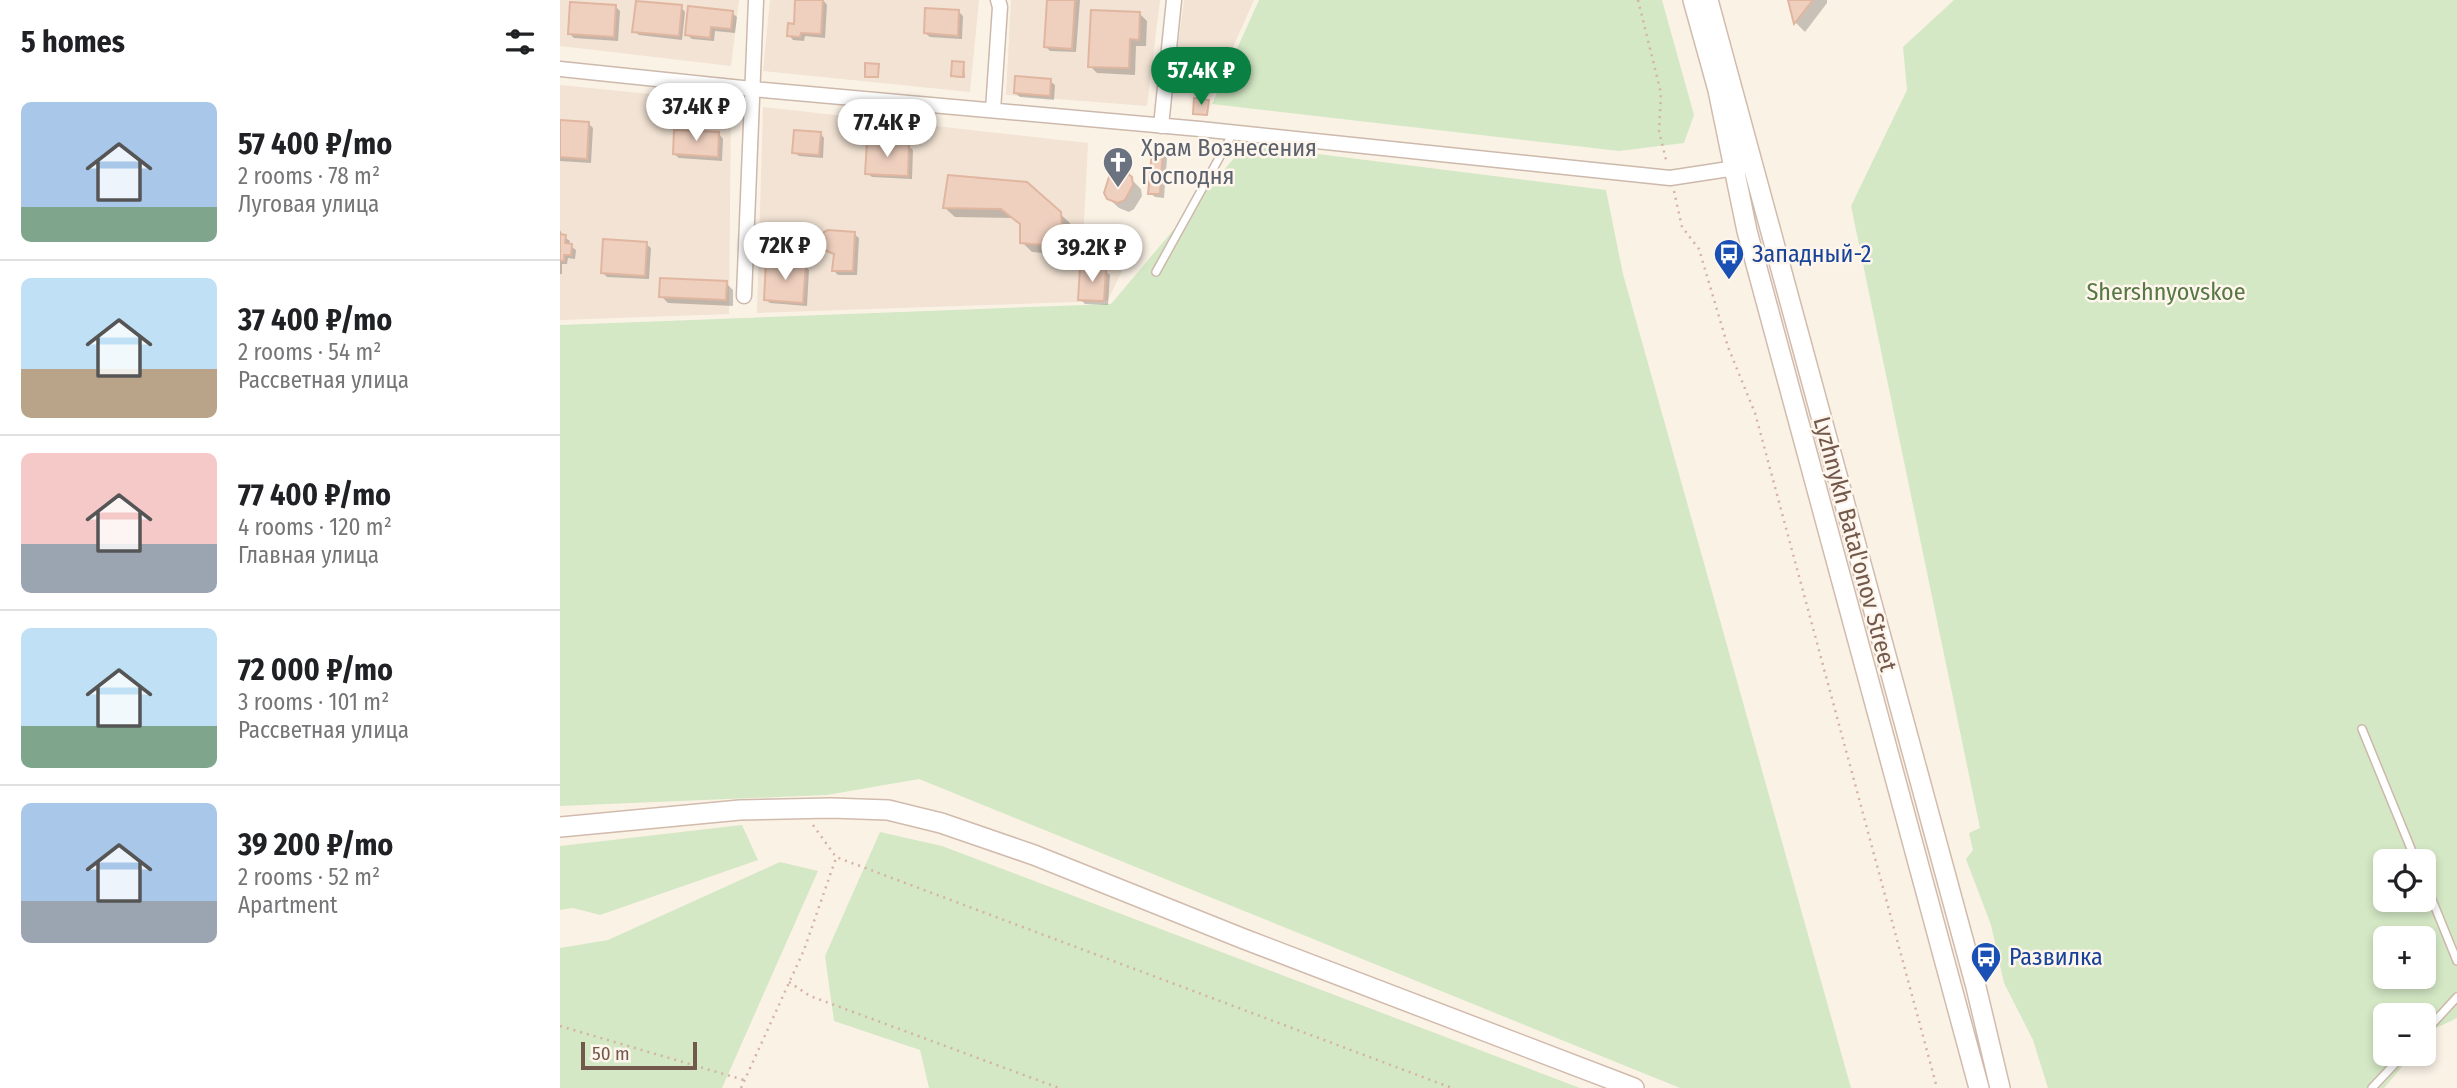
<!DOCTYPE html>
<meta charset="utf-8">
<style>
body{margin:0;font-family:"Fira Sans Condensed",sans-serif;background:#f2f2f2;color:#202124;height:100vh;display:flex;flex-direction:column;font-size:26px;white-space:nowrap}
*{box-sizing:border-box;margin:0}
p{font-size:23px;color:#757577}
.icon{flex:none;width:38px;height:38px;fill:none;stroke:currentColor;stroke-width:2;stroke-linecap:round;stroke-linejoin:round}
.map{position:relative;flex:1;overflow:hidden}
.panel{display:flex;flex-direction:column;background:#fff;width:560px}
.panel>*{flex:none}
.fabs{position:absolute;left:1813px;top:849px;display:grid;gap:14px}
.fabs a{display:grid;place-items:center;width:63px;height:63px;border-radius:10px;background:#fff;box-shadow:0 4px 10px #0003;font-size:35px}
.scale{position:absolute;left:21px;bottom:18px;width:116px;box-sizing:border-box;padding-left:7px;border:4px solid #73584c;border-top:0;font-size:19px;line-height:24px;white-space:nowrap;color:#73584c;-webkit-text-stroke:5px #fef6ec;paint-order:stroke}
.price{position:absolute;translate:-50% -60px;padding:0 16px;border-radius:24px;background:#fff;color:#222;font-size:23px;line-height:46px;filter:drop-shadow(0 2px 4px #0008)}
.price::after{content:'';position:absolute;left:50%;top:42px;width:21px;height:16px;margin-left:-10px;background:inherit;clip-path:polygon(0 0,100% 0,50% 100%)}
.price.active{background:#0b8043;color:#fff}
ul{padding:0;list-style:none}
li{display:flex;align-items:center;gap:21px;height:175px;padding:0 21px}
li+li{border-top:2px solid #e0e0e0}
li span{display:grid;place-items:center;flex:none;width:196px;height:140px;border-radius:10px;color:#555}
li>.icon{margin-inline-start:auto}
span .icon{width:84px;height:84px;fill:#fffc;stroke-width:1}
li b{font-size:30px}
h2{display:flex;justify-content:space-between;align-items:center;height:84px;padding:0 21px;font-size:30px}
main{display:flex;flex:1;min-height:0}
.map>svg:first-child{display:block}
.residential{fill:#f2e3d4}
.green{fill:#d4e8c5;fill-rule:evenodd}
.shadow{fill:#0003}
.building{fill:#efd0bf;stroke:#e1b6a0;stroke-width:2}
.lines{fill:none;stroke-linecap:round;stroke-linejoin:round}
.lane-casing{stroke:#ccb9ac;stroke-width:10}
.street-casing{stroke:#ccb9ac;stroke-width:17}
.secondary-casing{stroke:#d1bbad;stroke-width:22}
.path{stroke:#d4b3a2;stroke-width:2.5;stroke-dasharray:2 5;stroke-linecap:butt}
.lane{stroke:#fff;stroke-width:7}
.street{stroke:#fff;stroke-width:14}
.secondary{stroke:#fff;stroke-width:19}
.labels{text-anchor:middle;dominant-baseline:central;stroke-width:5;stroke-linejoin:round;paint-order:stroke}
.worship-label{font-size:24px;fill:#5b616d;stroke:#fef6ec;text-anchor:start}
.transit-label{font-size:24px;fill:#164399;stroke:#fef6ec;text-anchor:start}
.park-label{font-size:24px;fill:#557844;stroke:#fef6ec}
.street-label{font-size:24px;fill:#73584c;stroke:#fef6ec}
</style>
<main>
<section class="panel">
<h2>5 homes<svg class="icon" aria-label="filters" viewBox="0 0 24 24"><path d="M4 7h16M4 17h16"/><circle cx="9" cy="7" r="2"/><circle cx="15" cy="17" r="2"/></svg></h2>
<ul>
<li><span style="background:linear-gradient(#a9c7e8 75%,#7fa58c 0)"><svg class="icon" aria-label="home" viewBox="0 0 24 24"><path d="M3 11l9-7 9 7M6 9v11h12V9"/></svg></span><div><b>57 400 ₽/mo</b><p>2 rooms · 78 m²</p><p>Луговая улица</p></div></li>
<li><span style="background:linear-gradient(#bfe0f5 65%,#b9a48a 0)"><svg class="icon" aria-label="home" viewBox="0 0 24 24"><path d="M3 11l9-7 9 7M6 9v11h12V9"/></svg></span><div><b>37 400 ₽/mo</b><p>2 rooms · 54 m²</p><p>Рассветная улица</p></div></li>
<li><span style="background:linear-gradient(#f6c9c9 65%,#9aa5b1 0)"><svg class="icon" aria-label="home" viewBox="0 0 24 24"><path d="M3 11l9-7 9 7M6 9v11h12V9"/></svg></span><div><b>77 400 ₽/mo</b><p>4 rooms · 120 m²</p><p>Главная улица</p></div></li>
<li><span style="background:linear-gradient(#bfe0f5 70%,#7fa58c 0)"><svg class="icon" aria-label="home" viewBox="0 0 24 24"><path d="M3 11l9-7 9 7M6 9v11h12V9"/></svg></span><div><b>72 000 ₽/mo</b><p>3 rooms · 101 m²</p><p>Рассветная улица</p></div></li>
<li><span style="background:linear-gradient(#a9c7e8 70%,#9aa5b1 0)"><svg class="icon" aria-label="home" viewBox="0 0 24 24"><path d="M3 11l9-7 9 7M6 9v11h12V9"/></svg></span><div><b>39 200 ₽/mo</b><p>2 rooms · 52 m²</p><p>Apartment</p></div></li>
</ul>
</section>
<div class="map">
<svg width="1897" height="1088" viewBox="0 0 1897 1088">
<rect width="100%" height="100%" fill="#fbf2e6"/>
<path class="residential" d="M0 0H179L171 66 0 46Z
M210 0H419L410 92 203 71Z
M451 0H600L587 106 446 95Z
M624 0H694L652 94 612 92Z
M0 85 171 102 169 314 0 320Z
M203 107 528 143 523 239 575 244 548 300 544 301 197 313Z"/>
<path class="green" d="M699 0H1102L1134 115 1124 143 1059 151 652 104Z
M1394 0H1897V1018L1872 1030 1864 1040V1015H1825V1054H1853L1824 1088H1488L1473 1040 1444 983 1431 925 1406 859 1413 850 1409 833 1420 828 1291 206 1347 90 1343 47ZM1825 861H1864V900H1825ZM1825 938H1864V976H1825Z
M685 145 1046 190 1063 274 1291 1088H1120L359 779 267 795 0 806V325L551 304Z
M182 825 198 860 40 915 13 908 0 910V846Z
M320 832 382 846 1020 1088H369L360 1050 274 1021 265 956Z
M220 862 258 871 162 1088H0V948L48 940Z"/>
<path class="shadow" d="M237 0H263L267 5 265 38 245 36 244 41 233 40 229 35 236 26Z
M488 0H520L516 52 490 51 485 46Z
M1230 0H1267V3L1245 32 1236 23Z
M56 7 60 11 58 41 14 38 10 34Z
M121 7 125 12 122 40 79 35 74 31Z
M399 12 403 16 402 39 370 37 365 33Z
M172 13 177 17 175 33 155 31 154 41 132 39 127 35Z
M580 14 587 21 586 46H576L575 75 537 73 530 66Z
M404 64 405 78 394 77 393 75Z
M655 73 659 77 655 92 641 88 637 84Z
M490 81 495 85 494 100 460 97 455 93Z
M0 122 28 123 33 128 31 163 0 161Z
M260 133 264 138 263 158 239 156 234 152Z
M159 134 163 139 162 161 119 158 114 154Z
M348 146 353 150 352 179 312 177 307 173Z
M603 154 607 158 604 198 595 197 590 193Z
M389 177 499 213 510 223 511 238 516 245 507 255 472 252 462 242V226L452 218 395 217 385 208Z
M570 178 581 189 582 196 574 209 569 212 559 208 548 198Z
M0 230 3 236 10 241 9 245 16 250 15 259 8 258 7 264H2V274H0Z
M294 234 299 238 297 275H278L274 271 276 256 259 246Z
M86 244 91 248 89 279 47 277 43 273Z
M245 265 249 270 247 306 210 303 205 299Z
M545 271 550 275 548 305 525 304 520 299Z
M166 283 173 290V306L108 303 101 296Z"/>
<path class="building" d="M235 0H263L261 34 241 33 240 37 227 36 228 23 234 24Z
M487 0H515L512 49 484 47Z
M1228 0H1253L1234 24Z
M76 1 122 5 119 36 72 32Z
M10 2 56 5 54 37 8 34Z
M128 6 173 11 171 29 151 27 150 38 125 35Z
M365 8 399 10 398 36 364 33Z
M531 10 580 12 579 40 570 39 569 68 528 67Z
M392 61 404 62 403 77 391 76Z
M305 63 319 64 318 77H305Z
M640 67 655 71 651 89 635 84Z
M455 76 491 79 490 96 454 93Z
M634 98 649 100 647 115 633 114Z
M0 120 29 122 27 159 0 157Z
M114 130 159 132 158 157 113 154Z
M234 130 261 132 259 155 232 153Z
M307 142 349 144 348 176 305 174Z
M592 151 603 152 600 194H588Z
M556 171 567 173 572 177 573 185 565 200 558 203 547 199 544 193 549 177Z
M388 175 467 182 501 212 502 227 507 235 497 246 460 243V224L441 209 383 208Z
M268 230 295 232 293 271H272L274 254 257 247 259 235Z
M0 234 6 235 5 243 12 244 11 255H4V261L0 260Z
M43 239 87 242 85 276 41 273Z
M206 261 246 263 243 303 204 300Z
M520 268 546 269 544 301 518 300Z
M100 278 167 281 166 300 99 297Z"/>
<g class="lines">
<g class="lane-casing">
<path id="lane" d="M596 272 673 133
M1802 729 1856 861
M1864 880 1897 961
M1864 1033 1897 997
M1812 1088 1844 1054"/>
</g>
<g class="street-casing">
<path id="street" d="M0 69 192 89 640 129 1110 178 1182 167
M433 110 440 7 438 0
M601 126 614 0
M184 296 196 0"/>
</g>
<g class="secondary-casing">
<path id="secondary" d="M1133 0 1158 90 1187 231 1419 1088
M1148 0 1416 987 1440 1088
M0 827 180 810 271 808 328 810 381 823 474 855 684 939 1074 1088"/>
</g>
<path class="path" d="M1078 0 1101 93 1099 131 1107 164
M1114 191 1122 227 1139 249 1168 347 1195 413 1377 1088
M253 825 276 857 892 1088
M229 982 250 996 499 1088
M0 1026 184 1080
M181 1088 244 950 276 858"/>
<use href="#lane" class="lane"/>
<use href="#street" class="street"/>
<use href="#secondary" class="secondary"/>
</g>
<defs>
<g id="church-pin" transform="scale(1.575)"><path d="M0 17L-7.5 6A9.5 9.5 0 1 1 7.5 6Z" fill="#6b7280" stroke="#fef6ec"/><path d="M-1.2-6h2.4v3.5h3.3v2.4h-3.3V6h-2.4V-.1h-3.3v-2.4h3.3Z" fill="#fff"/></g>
<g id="bus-pin" transform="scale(1.575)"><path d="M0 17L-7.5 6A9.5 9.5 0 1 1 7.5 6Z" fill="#1a4fb4" stroke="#fef6ec"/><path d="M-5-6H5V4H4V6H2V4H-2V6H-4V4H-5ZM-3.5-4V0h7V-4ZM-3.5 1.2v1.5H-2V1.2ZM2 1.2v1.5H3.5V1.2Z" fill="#fff"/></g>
</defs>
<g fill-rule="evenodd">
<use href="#church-pin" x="558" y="162"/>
<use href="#bus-pin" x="1169" y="254"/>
<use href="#bus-pin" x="1426" y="957"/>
</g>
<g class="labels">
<g class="worship-label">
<text x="581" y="148">Храм Вознесения<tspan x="581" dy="28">Господня</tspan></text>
</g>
<g class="transit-label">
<text x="1192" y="254">Западный-2</text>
<text x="1449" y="957">Развилка</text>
</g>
<g class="park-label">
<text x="1606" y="292">Shershnyovskoe</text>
</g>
<g class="street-label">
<text transform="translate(1295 544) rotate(75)">Lyzhnykh Batal'onov Street</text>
</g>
</g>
</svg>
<div class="fabs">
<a><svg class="icon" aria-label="locate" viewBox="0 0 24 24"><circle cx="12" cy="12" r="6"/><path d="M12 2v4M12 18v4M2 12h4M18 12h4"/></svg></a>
<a>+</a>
<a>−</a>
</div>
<div class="scale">50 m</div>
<b class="price active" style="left:641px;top:107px">57.4K ₽</b>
<b class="price" style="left:136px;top:143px">37.4K ₽</b>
<b class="price" style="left:327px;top:159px">77.4K ₽</b>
<b class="price" style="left:225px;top:282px">72K ₽</b>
<b class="price" style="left:532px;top:284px">39.2K ₽</b>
</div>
</main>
